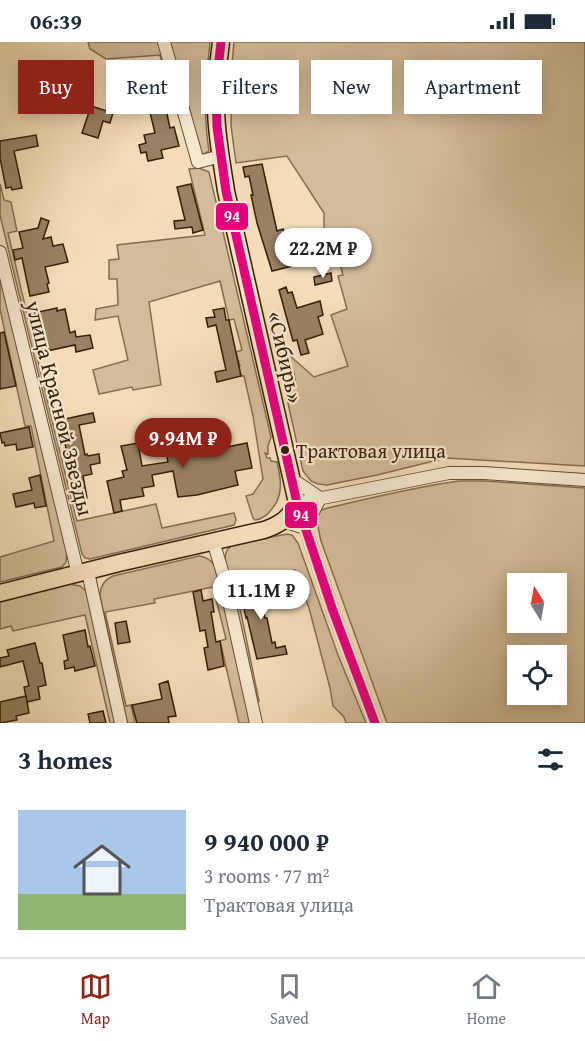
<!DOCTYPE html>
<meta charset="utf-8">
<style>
body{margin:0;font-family:"Gentium Book Plus",serif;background:#f6f6f7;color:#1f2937;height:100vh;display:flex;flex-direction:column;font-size:22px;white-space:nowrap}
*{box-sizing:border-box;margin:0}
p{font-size:20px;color:#747a83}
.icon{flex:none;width:33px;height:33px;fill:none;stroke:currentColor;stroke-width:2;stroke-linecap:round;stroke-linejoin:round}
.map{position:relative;height:681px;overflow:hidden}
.panel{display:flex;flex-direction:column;background:#fff;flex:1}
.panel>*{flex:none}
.top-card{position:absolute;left:18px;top:18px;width:549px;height:54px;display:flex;gap:12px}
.needle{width:39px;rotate:349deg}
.tools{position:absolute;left:507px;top:531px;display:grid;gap:12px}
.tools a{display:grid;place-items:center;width:60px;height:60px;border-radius:0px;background:#fff;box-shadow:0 3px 15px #0003;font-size:30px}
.price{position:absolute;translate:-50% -51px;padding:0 14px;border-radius:21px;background:#fff;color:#222;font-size:20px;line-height:39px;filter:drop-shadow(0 2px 3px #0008)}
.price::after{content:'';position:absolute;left:50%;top:36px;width:18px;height:14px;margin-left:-9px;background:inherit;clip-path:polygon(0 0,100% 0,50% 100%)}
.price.current{background:#8f2418;color:#fff}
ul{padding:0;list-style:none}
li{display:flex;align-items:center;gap:18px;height:150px;padding:0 18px}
li span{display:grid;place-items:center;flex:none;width:168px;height:120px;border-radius:0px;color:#555}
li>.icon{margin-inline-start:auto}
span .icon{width:72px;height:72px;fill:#fffc;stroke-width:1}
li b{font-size:26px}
h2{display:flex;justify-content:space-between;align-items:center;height:72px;padding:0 18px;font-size:26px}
.chip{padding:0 21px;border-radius:0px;background:#fff;box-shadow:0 3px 15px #0003;font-size:21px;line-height:54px}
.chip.current{background:#8f2418;color:#fff}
.status{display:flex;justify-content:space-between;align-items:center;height:42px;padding:0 30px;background:#fff;direction:ltr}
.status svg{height:16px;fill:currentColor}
.tabs{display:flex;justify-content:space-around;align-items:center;height:84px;border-top:2px solid #e0e1e3;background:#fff;font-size:16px;color:#747a83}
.tabs a{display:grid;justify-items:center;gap:3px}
.tabs .current{color:#8f2418}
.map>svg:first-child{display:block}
.green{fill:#d3bc99;stroke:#846e50;stroke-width:1.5;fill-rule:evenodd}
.building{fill:#988162;stroke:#351f06;stroke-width:1.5}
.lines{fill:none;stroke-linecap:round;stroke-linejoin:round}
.minor-casing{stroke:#644e32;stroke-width:14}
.highway-casing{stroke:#351f06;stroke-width:19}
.minor{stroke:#f7e8d0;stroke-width:12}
.highway{stroke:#f3dcb7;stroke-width:16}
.bus-1-casing{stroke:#f7e8d0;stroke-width:14}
.bus-1{stroke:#e5007d;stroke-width:9}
.bus-dot{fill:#351f06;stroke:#f7e8d0;stroke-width:2}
.labels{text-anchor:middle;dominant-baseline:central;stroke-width:4.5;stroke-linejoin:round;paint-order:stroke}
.bus-label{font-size:20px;fill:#351f06;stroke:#f7e8d0;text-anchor:start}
.street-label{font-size:22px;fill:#351f06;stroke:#f7e8d0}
.line-badge{stroke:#f7e8d0;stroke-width:2}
.badge-label{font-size:16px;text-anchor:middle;font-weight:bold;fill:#fff}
</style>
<div class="status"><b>06:39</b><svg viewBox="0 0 49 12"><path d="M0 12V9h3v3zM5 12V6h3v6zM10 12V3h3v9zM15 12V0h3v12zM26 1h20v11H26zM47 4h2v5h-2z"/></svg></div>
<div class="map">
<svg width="585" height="681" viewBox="0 0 585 681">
<rect width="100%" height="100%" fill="#f3dcb7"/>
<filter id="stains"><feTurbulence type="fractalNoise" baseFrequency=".00333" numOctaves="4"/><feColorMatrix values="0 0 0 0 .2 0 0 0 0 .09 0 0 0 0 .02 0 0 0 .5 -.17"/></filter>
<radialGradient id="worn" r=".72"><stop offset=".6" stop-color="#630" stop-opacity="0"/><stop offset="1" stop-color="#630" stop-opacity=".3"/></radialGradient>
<path class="green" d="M88 0H210C206 38 203 71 209 109L201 114 176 60 172 61 160 13 106 17 90 7Z
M234 0H585V424L446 416 377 433 327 443 318 442 311 439 303 429 286 352 296 342 294 330 280 324 275 306 280 305 314 335 348 324 331 273 347 267 338 234 343 233 337 212 332 213 324 184V171L287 114 236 121 231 84 232 22Z
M199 126 209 130 271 395 268 404V412L265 411 267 416H270L271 419 277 420C281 437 284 454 271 468 267 474 262 477 255 478L253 476 246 454 253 452 263 437 253 374 244 334H241L239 324H240L236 310 242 308 234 277 229 278 220 239 149 260 161 343 133 348 132 345 99 352 93 328 128 318 118 274 95 278 96 267 118 263 117 237H109V218L119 217 117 203 205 193 189 127Z
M0 142 4 158 11 160 17 189 8 191 52 378 77 479 156 462 162 486 234 471 236 478 234 483 90 517 85 516 82 512 0 173Z
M0 223 67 509 66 520 62 525 0 540V515L54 499 31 384H25L0 267Z
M459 439H485L585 446V681H387L321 499 318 485V472L321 468 328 466C371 456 414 445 459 439ZM518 542H556V580H518ZM518 614H556V652H518Z
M287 492 292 493 298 501 338 613 366 681H346L344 675 333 664 330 646 309 566 295 528 235 542 259 659H256L225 516C226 508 228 505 235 502Z
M199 514C210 516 213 520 218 530L251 681H239L220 599 226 597 213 545 154 557 155 561 105 570 126 664 131 663 135 681H127L100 554C100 544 104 538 113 534Z
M70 542 80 544 87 550 117 681H110L85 573 13 589 11 584 0 587V560Z"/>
<path class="building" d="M157 25 170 86 174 85 179 104 161 108 163 116 148 119 146 110 141 111 139 103 146 101 144 93 155 91 149 66 152 65 143 29Z
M91 64 113 71 110 81 103 79 98 96 82 91Z
M36 93 38 104 14 109 22 146 12 148 11 145 6 146 0 116V99Z
M262 122 277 189 283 187 290 213 295 212 297 223 272 229 257 181 251 153H253L249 134 245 135 243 125Z
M191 142 203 188 193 191 192 185 175 187 174 179 185 178 177 145Z
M41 176 49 179 43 197 51 195 53 204 63 202 68 220 45 225 49 241 47 242 49 250 30 254 22 216 15 218 13 208 23 206 19 190 38 186Z
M331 231 332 239 315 243 314 235Z
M286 245 288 251 292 250 297 266 320 259 323 273 318 275 323 292 305 298 309 311 301 313 297 298 293 299 279 248Z
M57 266V269L65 267 70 291 75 289 76 295 90 293 93 306 76 310 75 303 42 310 34 271Z
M224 266 226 278H229L241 334 217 340 215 330 226 328 216 283 208 285 206 276 215 275 213 268Z
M4 290 16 344 0 347V291Z
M93 371 95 380 79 383 85 413 87 412 88 414 99 412 100 421 90 423 92 432 83 434 87 456 77 458 60 378Z
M29 385 33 405 17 408 16 402 5 404 4 400 2 401 0 391Z
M224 389 227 405 247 401 252 426 235 429 238 443 197 453 178 455 173 429 152 433 154 444 142 446 144 454 120 458 122 469 114 471 107 439 124 435 122 429 127 428 121 404 138 401 142 424 168 420 166 410 198 404 196 394Z
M40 433 46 464 35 466 34 461 16 465 13 452 32 448 29 436Z
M275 542 278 556 261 559 265 576H267L272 601 275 600 276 606 285 604 287 612 257 617 247 575 246 576 240 549Z
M201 548 203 559 212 557 214 570H211L216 600 220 599 224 624 208 628 204 606 208 605 205 588 200 589 193 550Z
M126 579 130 600 118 602 115 581Z
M85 588 88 605 90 604 95 624 75 629 74 625 65 627 64 619 68 618 63 593Z
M35 601 40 621H42L46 643 38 645 40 657 27 660 24 645 29 644 23 619 0 625V616L9 614 7 608Z
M168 639 176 674 168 675 169 681H137L132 663 162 657 159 642Z
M26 654 29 671 16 674 17 678 0 681V660Z
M103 669 106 681H90L88 672Z"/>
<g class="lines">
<g class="minor-casing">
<path id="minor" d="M164 0 198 120 221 114
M0 210 78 532
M283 479 305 486 320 456 292 437
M213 499 223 532 256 681
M88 530 121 681
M375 681 333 569 297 461 449 431H484L585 438"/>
</g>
<g class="highway-casing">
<path id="highway" d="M0 551 119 521 264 488C279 483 290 476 297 461L226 149C222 121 216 93 216 65 216 43 218 22 221 0"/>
</g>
<use href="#minor" class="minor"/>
<use href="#highway" class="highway"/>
<g class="bus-1-casing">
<path id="bus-1" d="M221 0 216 46 217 85 226 149 239 206 297 461 333 569 375 681"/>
</g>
<use href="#bus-1" class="bus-1"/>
</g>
<circle class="bus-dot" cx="285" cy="408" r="5"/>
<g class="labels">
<g class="bus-label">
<text x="296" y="408">Трактовая улица</text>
</g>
<g class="street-label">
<text transform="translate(286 315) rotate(77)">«Сибирь»</text>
<text transform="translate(60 366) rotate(76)">улица Красной Звезды</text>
</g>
</g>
<g class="line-badge">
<rect x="215" y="160" width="34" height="29" rx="6" fill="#e5007d"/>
<rect x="284" y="459" width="34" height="28" rx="6" fill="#e5007d"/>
</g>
<g class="badge-label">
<text x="232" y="180">94</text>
<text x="301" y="479">94</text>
</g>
<rect width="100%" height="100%" filter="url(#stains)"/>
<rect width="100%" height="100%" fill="url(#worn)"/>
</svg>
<div class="tools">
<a><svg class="needle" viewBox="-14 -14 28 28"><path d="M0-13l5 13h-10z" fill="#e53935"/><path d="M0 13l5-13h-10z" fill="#747a83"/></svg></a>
<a><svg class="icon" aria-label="locate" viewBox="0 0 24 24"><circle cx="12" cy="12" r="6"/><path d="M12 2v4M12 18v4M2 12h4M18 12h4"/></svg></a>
</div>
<b class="price" style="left:323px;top:237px">22.2M ₽</b>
<b class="price current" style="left:183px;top:427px">9.94M ₽</b>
<b class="price" style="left:261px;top:579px">11.1M ₽</b>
<div class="top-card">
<a class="chip current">Buy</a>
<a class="chip">Rent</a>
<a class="chip">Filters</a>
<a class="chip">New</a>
<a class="chip">Apartment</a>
</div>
</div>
<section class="panel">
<h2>3 homes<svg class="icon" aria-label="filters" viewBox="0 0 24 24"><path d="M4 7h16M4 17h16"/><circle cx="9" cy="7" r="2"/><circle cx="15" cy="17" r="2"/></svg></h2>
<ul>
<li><span style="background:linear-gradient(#a9c7e8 70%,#8fb573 0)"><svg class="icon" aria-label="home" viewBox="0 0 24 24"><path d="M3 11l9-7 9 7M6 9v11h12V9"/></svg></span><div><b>9 940 000 ₽</b><p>3 rooms · 77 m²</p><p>Трактовая улица</p></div></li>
</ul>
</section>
<nav class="tabs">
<a class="current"><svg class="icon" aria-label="map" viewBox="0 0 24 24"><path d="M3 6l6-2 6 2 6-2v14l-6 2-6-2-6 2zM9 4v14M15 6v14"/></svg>Map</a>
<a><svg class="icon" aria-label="saved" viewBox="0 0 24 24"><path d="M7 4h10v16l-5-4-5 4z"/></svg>Saved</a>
<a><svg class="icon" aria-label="home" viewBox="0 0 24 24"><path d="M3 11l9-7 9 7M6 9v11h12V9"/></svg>Home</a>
</nav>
